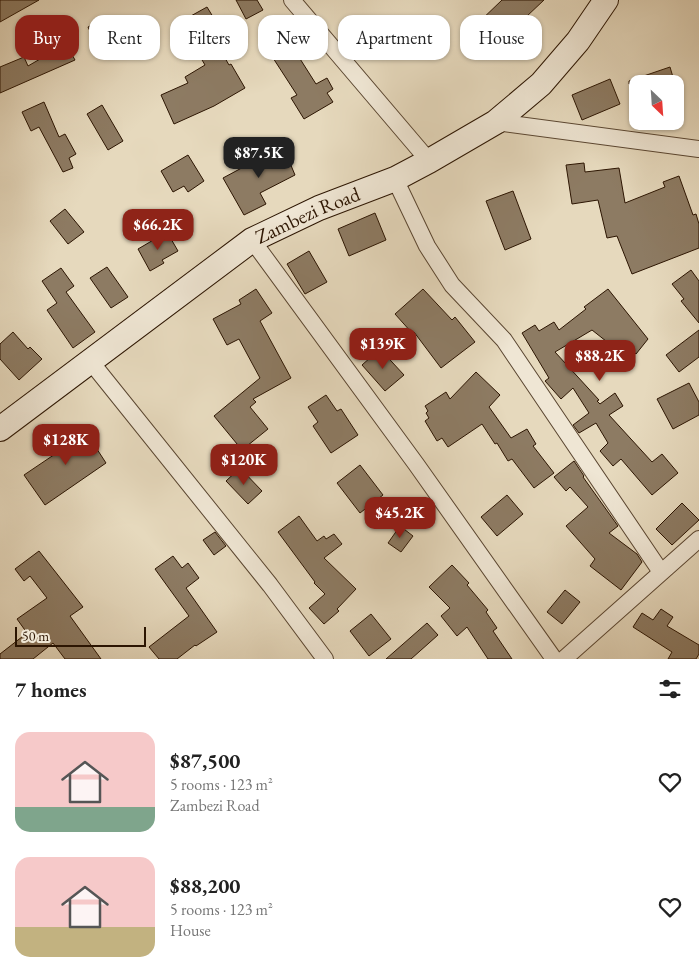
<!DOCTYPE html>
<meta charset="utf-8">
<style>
body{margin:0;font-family:"EB Garamond",serif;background:#f6f6f6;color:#222;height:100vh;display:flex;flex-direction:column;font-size:19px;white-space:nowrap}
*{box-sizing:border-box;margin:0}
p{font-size:16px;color:#767676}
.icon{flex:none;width:28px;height:28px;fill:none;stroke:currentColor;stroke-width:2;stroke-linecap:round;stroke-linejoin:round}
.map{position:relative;height:659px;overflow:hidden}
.drawer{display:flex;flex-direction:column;background:#fff;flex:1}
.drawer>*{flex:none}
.hud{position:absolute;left:15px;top:15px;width:670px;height:45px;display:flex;gap:10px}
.needle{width:32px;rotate:155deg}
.controls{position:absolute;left:629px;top:75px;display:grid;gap:10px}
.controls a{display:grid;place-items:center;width:55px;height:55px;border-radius:10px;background:#fff;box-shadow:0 1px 4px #0004;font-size:25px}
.scale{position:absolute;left:15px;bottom:12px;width:131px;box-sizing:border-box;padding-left:5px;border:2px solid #2c1502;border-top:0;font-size:14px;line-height:18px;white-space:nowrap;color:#2c1502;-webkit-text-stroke:4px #efe6d4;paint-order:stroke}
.price{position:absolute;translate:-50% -42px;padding:0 11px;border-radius:10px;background:#8f2418;color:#fff;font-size:16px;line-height:32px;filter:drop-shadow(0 1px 2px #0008)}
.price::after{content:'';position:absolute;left:50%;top:30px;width:15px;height:11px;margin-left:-8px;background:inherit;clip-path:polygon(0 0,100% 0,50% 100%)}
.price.on{background:#222;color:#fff}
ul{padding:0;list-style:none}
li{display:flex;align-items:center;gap:15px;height:125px;padding:0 15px}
li span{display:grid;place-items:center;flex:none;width:140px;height:100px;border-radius:15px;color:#555}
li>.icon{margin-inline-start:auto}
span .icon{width:60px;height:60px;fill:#fffc;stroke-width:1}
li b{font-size:21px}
h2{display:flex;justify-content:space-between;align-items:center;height:60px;padding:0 15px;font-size:21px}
.tag{padding:0 18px;border-radius:15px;background:#fff;box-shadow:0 1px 4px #0004;font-size:18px;line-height:45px}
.tag.on{background:#8f2418;color:#fff}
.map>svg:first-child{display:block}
.building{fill:#8d7b63;stroke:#2c1502}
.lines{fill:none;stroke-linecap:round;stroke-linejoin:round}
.street-casing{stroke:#5a4631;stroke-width:18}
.secondary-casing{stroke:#2c1502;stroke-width:26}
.street{stroke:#efe6d4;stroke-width:16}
.secondary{stroke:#efe6d4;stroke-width:24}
.labels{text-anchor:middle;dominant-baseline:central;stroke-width:4;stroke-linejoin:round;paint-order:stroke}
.street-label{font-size:20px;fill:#2c1502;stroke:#efe6d4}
</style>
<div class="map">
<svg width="699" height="659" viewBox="0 0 699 659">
<rect width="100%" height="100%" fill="#e6d9bd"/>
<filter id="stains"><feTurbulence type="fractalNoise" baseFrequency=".004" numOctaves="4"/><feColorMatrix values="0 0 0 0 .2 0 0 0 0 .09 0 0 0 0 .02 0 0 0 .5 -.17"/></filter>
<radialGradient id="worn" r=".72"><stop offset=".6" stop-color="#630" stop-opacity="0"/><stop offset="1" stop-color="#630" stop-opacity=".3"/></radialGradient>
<path class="building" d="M0 0H39L0 22Z
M236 0H257L263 10 246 19Z
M502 0H544L508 34 510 35 492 52 472 31 478 26 477 24Z
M207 7 218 25 209 30 229 65 231 64 245 88 214 106 174 124 161 95 188 83 185 77 205 65 180 22Z
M108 17 120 40 99 50 88 27Z
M283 32 316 84 327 78 333 89 327 93 333 102 304 119 291 98 297 95 264 44Z
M66 44 75 60 0 93V67L24 57 28 66Z
M670 67 675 84H629V81Z
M610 79 620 104 582 120 572 95Z
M44 102 59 137 65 134 76 154 69 158 73 168 63 172 39 127 31 131 22 112Z
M102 105 123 141 108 150 87 114Z
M282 144 295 175 260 193 266 204 244 215 223 178 264 156 263 152Z
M188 155 204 181 188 192 184 186 173 192 161 171Z
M584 163 585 172 619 168 625 203 665 187 663 182 679 176 693 215 696 214 699 224V248L632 274 617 236 607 238 598 200 572 204 566 165Z
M513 191 531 239 505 250 486 201Z
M65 209 84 232 68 244 50 221Z
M375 213 386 240 349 256 338 229Z
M167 232 178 251 162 260 164 263 150 271 138 249Z
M309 251 327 282 305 294 287 264Z
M107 267 128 297 111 308 90 278Z
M61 268 74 286 66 292 95 332 73 348 47 310 57 303 42 281Z
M691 270 699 281V323L681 301 684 299 672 284Z
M256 289 272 313 260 321 291 378 253 399 256 402 250 407 268 429 242 450 214 416 260 378 239 339 227 345 213 319 241 304 239 300Z
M423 289 452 320 455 317 475 342 441 368 414 332 412 333 395 314Z
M608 289 648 339 636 354 621 343 616 349 592 330 555 352 599 400 597 401 600 404 615 393 623 406 609 415 652 462 662 454 678 473 652 495 621 459 613 466 600 451 608 443 596 423 579 433 573 425 589 413 573 388 561 399 545 381 549 378 522 333 535 325 539 331 554 322 559 330 586 309 584 307Z
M699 330V357L679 372 666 355Z
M13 332 28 349 30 347 42 359 19 380 0 359V344Z
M380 349 404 375 385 391 362 365Z
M476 372 500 395 489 407 511 438 527 429 536 444 533 446 554 473 534 488 512 459 508 461 497 443 495 444 482 424 448 447 442 438 437 441 425 421 429 418 426 413 428 411 425 406 446 392 450 399Z
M689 383 699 402V415L673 429 657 399Z
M326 395 337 411 341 409 358 435 331 453 313 426 318 422 308 407Z
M85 425 96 441 93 443 106 463 45 505 24 475 64 448 60 442Z
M574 461 584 476 583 477 618 526 609 533 637 554 642 562 621 590 590 566 595 559 566 526 588 507 570 487 566 491 554 477Z
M360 465 383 495 360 513 337 483Z
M240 468 262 491 248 504 226 481Z
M507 495 523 514 497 536 481 517Z
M682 503 699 520 672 545 656 529Z
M299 516 317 541 324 536 326 539 334 534 342 544 324 558 356 589 337 609 339 611 324 624 309 608 325 594 314 583 315 582 278 532Z
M400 526 413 536 401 552 388 543Z
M215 532 226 546 214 555 203 540Z
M39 551 83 607 70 616 101 659H65L53 643 33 659H0V654L27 633 17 619 47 598 30 576 24 581 15 569Z
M173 556 182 568 188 563 199 578 186 588 217 632 196 646 195 645 177 659H159L149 647 189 616 155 569Z
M452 565 469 583 467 585 488 610 486 612 497 628 493 631 512 659H488L467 627 457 636 441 616 450 608 429 587Z
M565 590 580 602 562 624 547 612Z
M661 609 673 617 667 626 699 645V654L696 659H668L672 652 633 627 642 613 653 620Z
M371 614 391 639 369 656 350 631Z
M427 623 438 635 411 659H386Z"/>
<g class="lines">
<g class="street-casing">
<path id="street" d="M292 0 429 161
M496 122 699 149
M395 179 427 246 452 285 504 340 661 572
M252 240 416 464 554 659
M91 362 270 585 325 659
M564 659 699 539"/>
</g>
<g class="secondary-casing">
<g id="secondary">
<path id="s1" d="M0 429 252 240 319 208 395 179 429 161 496 122 541 84 578 41 606 0"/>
</g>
</g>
<use href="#street" class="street"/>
<use href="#secondary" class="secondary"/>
</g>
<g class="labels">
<g class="street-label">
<text stroke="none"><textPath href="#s1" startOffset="376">Zambezi Road</textPath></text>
</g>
</g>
<rect width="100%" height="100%" filter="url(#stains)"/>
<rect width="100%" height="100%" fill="url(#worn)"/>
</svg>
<div class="controls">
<a><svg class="needle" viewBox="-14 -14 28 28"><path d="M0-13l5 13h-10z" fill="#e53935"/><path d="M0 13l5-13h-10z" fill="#767676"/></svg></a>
</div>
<div class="scale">50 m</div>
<b class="price on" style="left:259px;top:179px">$87.5K</b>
<b class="price" style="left:158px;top:251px">$66.2K</b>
<b class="price" style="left:383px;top:370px">$139K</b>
<b class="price" style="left:600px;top:382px">$88.2K</b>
<b class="price" style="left:66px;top:466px">$128K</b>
<b class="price" style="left:244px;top:486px">$120K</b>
<b class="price" style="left:400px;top:539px">$45.2K</b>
<div class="hud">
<a class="tag on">Buy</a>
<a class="tag">Rent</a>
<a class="tag">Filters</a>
<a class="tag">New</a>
<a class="tag">Apartment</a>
<a class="tag">House</a>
</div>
</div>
<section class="drawer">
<h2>7 homes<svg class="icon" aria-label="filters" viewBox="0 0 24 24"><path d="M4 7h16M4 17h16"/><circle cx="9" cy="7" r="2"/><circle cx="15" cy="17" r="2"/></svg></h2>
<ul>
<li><span style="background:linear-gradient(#f6c9c9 75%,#7fa58c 0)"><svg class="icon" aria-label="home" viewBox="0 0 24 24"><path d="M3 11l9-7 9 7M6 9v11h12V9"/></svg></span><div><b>$87,500</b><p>5 rooms · 123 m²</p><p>Zambezi Road</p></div><svg class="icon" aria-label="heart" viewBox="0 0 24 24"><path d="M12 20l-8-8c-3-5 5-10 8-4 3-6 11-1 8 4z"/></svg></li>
<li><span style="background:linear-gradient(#f6c9c9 70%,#c2b280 0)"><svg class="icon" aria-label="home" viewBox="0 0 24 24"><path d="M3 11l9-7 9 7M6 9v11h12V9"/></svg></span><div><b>$88,200</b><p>5 rooms · 123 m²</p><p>House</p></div><svg class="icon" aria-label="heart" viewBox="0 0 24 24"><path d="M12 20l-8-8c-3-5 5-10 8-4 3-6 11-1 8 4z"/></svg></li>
</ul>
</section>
